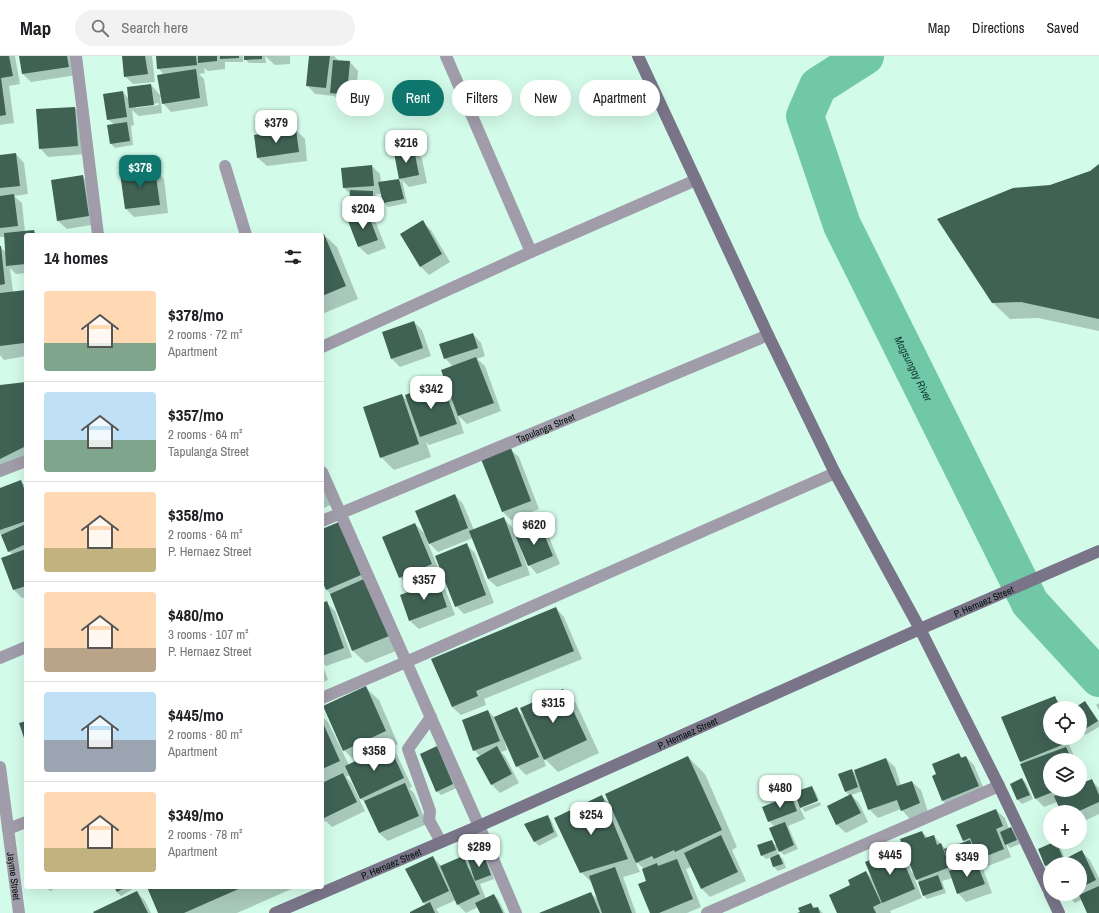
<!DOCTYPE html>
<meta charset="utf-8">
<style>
body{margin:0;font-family:"Archivo Narrow",sans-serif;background:#f2f2f2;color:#202124;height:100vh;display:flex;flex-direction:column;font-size:15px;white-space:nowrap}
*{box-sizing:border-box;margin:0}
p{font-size:13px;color:#757577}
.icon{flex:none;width:22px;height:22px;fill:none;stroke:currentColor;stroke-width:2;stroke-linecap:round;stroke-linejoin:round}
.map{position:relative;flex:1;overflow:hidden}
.drawer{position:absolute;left:24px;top:177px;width:300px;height:656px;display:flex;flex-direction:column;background:#fff;border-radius:4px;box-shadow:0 4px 16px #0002}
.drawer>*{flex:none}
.guide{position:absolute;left:336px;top:24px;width:380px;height:36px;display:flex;gap:8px}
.fabs{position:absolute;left:1043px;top:645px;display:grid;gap:8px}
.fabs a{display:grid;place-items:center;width:44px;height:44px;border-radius:50%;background:#fff;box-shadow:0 4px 16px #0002;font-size:20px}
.price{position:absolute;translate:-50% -34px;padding:0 9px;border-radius:8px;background:#fff;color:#222;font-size:13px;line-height:26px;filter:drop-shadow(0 1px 2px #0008)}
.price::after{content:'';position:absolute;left:50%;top:24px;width:12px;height:9px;margin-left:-6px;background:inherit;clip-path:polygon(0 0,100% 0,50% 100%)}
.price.selected{background:#0f766e;color:#fff}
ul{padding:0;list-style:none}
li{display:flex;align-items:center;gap:12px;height:100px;padding:0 20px}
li+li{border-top:1px solid #e0e0e0}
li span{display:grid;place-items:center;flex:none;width:112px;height:80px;border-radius:4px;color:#555}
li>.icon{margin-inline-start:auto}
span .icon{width:48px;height:48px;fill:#fffc;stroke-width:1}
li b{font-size:17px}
h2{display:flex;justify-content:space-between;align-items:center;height:48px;padding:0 20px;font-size:17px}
.chip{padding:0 14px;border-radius:18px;background:#fff;box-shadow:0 4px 16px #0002;font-size:14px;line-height:36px}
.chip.selected{background:#0f766e;color:#fff}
header{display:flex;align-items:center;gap:24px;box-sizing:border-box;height:56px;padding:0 20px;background:#fff;border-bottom:1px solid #e0e0e0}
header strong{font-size:19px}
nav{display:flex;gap:22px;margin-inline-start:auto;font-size:14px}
.search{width:280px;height:36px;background:#f2f2f2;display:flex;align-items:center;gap:10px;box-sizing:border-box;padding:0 14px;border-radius:22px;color:#757577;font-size:15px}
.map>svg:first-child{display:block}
.shadow{fill:#0003;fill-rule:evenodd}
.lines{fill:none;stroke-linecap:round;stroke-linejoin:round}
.river{stroke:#70c8a8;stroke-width:38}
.building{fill:#3f6254}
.lane{stroke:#a09caa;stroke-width:12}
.street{stroke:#a09caa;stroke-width:12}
.secondary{stroke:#797488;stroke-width:12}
.labels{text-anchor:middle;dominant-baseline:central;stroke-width:4;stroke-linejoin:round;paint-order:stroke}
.street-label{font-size:10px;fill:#030f09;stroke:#fff}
.water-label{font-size:11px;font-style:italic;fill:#10382b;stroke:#fff}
</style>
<header>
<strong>Map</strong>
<div class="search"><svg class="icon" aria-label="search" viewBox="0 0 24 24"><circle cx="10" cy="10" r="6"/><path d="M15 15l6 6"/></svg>Search here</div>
<nav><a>Map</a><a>Directions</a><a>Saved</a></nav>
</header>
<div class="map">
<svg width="1099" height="857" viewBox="0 0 1099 857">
<rect width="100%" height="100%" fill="#d3fbea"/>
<path class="shadow" d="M0 0H15L20 28 9 30 14 67 0 69Z
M20 0H74L77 19 31 26 22 17Z
M123 0H152L155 26 133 28 125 20Z
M157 0H243V6H225V13L208 15 204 12 205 17 199 18 204 23 208 50 171 56 163 47 162 41H160L162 57 139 60 132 54 134 69 131 70 133 89 115 92 111 88 114 69 108 63 123 36 129 43 151 29 161 40 164 19 158 12ZM159 47V49L136 52V50Z
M245 0H265L266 7H249L245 3Z
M265 0H290V8L275 9Z
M310 0H334L339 5 350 6 358 15 355 47 340 45 334 40 315 38 307 29Z
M75 52 83 60 86 98 48 101 40 92Z
M296 74 305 83 307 105 267 110 258 102Z
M414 94 422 103 427 127 409 131 402 124 407 147 388 151 384 147 382 138H375L377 140 376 157 354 156 350 152 351 139 344 132 372 110 380 118 381 126 399 124 401 126 396 98Z
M16 98 24 107 28 138 14 140 22 147 25 176 34 175 37 179H26V217L16 218 10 212 13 236 26 235V300L4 304 0 299V191L6 196 5 181H0V100Z
M1099 109V275L1038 262 1010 263 993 247 1050 130 1091 116Z
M155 114 164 123 168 157 134 161 126 153Z
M82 120 91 129 97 168 67 173 58 165Z
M367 159 376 167 386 192 368 199 359 191 349 166Z
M422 166 431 174 450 206 429 219 421 211 401 178Z
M324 179 337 191 358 243 322 258V180Z
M414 266 422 274 431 300 400 311 392 303Z
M473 278 481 287 485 300 477 303 485 310 501 355 467 368 458 359 464 377 429 389 426 386 431 401 394 414 381 401 402 339 409 346 442 327 450 335 453 311 445 302Z
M26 327V408L1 421 0 420V330Z
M510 393 519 401 539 453 511 464 503 456 482 404Z
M322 419 334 447 322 453Z
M21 425 26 431V541L22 542 14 534 2 502 13 499 9 495 0 477V433Z
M455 439 463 448 474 474 503 462 512 471 516 482 540 472 549 481 560 508 537 518 529 509 522 493 521 494 530 519 497 531 488 523 473 482 438 496 427 485 440 516 409 530 400 521 383 481 415 468 427 480Z
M339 468 401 593 366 607 353 595 331 539 327 534 322 522V474Z
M466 488 475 497 494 547 464 558 456 550Z
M438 526 446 535 455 559 419 573 410 565 401 540Z
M327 547 335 555 352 601 326 610 322 606V548Z
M556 552 564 561 582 603 484 643 486 649 461 659 452 651 433 603Z
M322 607 328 624 322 626Z
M366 632 379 644 398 688 390 692 397 699 412 731 409 732 414 737 427 768 388 785 379 777 367 748 360 742 350 719 346 721 351 726 365 755 332 771 326 765 322 767V660L328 666 349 709 356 706 344 694Z
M563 634 576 647 599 697 558 716 543 701 546 710 526 719 517 710 505 683 504 684 507 694 501 696 505 700 519 727 500 737 492 729 478 702 481 701 474 694 488 655 495 662 516 653 525 661Z
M1054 641 1066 652H1050V682H1066L1076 704H1050V734H1080V714L1085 727 1091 724 1099 732V758L1080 767V756H1062L1057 746 1044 751 1036 743 1022 708H1023L1020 705Z
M1085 646 1099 665V671L1085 679 1080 674V652H1076Z
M1099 647V654L1096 649Z
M436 691 440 695 457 732 441 739 437 735Z
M958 698 963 702 966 701 974 709 986 738 951 753 943 745 933 720 937 718Z
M688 701 705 718 737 791 732 794 746 825 710 841 702 833 691 811 686 813 701 851 687 857H651L648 825 644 813 635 805 640 816 623 821 636 857H542L591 837 598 844 592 827 581 816 602 740 612 750Z
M886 703 895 711 901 730 912 726 921 734 928 756 910 763 901 753 878 762 869 753 863 735 851 739 859 747 868 766 846 777 837 769 828 751 850 740 846 736 851 714 857 719Z
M1022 723 1026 727 1033 743 1022 748 1018 744 1011 728Z
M811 731 815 735 819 744 802 750V752L799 750 805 763 788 770 798 793 784 799 777 792 778 799 783 803 786 812 778 815 774 811 771 801 766 803 762 799 771 785 778 791 775 771 769 765 790 740 801 751Z
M820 746 821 749 805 756 802 752Z
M996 754 1005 762 1009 773 1011 772 1015 776 1020 788 1010 792 1006 788 1011 801 988 810 982 804 984 812 983 813 992 837 966 846 958 837 952 822 942 825 946 837 927 843 923 839 919 826 914 821 922 842 890 855 891 857H838L851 830 866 816 874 824 897 794 906 802 912 817 914 816 922 776 928 782 934 780 946 794 966 787 964 785Z
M548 760 551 764 558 780 539 790 535 786 525 769Z
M1056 786 1060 790 1065 804 1081 795 1090 804 1099 822V857H1089L1082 843 1075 847 1066 838H1080V808H1050L1049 813 1045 809Z
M484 800 488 804 494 823 480 828 486 843 494 839 498 843 505 857H481L478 851 466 857 458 849 456 844 436 853 439 857H411L426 849 424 847 433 801 441 810 463 801 468 806Z
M46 831H59L50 835Z
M116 831H136L121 840 117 836Z
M148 831H296L237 857H159Z
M137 836 145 845 151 857H95Z
M811 848 816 853 818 852 823 857H800Z"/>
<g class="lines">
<path class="river" id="s1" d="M865 0 818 30 805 60 842 169 1030 547 1099 622"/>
</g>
<path class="building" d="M0 0H9L13 20 1 22 6 59 0 60Z
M19 0H67L69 11 22 18Z
M122 0H145L148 18 124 21Z
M156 0H196L197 9 157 13Z
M198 0H217V5L198 7Z
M220 0H239V2L220 3Z
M244 0H262V3L244 4Z
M309 0H330L326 32 306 30Z
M333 4 350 5 347 39 330 37Z
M196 13 200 42 162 48 157 19Z
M151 28 154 49 129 52 127 31Z
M123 35 127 61 107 64 103 38Z
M75 51 78 90 39 93 36 53Z
M127 66 130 85 110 88 107 69Z
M296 73 299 96 257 102 254 79Z
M414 93 419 119 399 123 394 97Z
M16 97 20 130 0 132V99Z
M1099 108V263L1021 246 992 247 937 163 1013 132 1050 129 1090 115Z
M372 109 374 130 343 132 341 112Z
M155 113 160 149 125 153 120 117Z
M83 119 89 160 57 165 51 124Z
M399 123 404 143 383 147 378 126Z
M350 134 373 135V154L349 152Z
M14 138 18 170 0 172V140Z
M368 158 378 184 358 191 348 165Z
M423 164 442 198 420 211 400 178Z
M34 174 35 179H26V208L6 210 4 177Z
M324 178 346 230 322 240V179Z
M0 190H1L5 228 0 229Z
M26 234V274H25L26 294 24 287 0 290V237Z
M414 265 423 292 391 303 382 276Z
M473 277 478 292 444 303 439 288Z
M476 301 494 347 458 360 441 314Z
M26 326V390L0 403V329Z
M442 326 457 368 420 381 405 339Z
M402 338 419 388 380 402 363 351Z
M511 392 531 445 502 456 481 403Z
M21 424 26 438V465L0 474V432Z
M455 438 468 472 429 488 415 455Z
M504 461 522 510 488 523 469 475Z
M339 466 361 519 326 534 322 525V473Z
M415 467 432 508 399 522 382 481Z
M26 468V488L8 496 1 479Z
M541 471 553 500 528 510 516 481Z
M467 487 486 539 455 551 435 500Z
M26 493V530L13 534 1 502Z
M364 523 389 580 352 595 330 538Z
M438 525 447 551 409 565 400 539Z
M327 545 344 592 322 600V547Z
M556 551 574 595 476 635 478 640 452 651 431 603Z
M366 630 386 675 343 695 323 650Z
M563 633 587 684 544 704 520 652Z
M1055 640 1060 652H1050V682H1059L1062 689 1020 706 1001 661Z
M1085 645 1098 665 1080 676V652H1074Z
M517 651 539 701 516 711 494 661Z
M488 654 500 685 473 695 462 664Z
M26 665V688L19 667Z
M322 665 340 705 322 713Z
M389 689 404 722 360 743 345 710Z
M437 690 453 728 436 736 420 698Z
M497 690 512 718 491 729 476 702Z
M1066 691 1072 704H1050V734H1058L1035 743 1020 708Z
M959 697 961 702 966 700 979 730 942 745 932 720 936 718 932 708Z
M688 700 722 774 675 796 674 794 654 803 652 800 636 807 605 738Z
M886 702 897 730 912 725 920 747 901 755 897 744 868 754 854 714Z
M852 713 858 731 845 736 838 718Z
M343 717 357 746 322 763V727Z
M1022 722 1030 739 1017 744 1010 728Z
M1092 723 1099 739V746L1077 756H1061L1054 740 1068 734H1080V728Z
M405 727 419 760 379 777 364 745Z
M812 730 818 745 800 752 794 736Z
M851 738 861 757 836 769 827 750Z
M602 739 628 803 580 817 554 762Z
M791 739 797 755 768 766 762 751Z
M996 753 1003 770 996 773 1004 793 979 803 970 782 963 785 956 769Z
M548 759 554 776 534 786 524 768Z
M785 766 794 789 779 796 769 772Z
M1011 771 1017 784 1005 789 1000 776Z
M922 775 925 782 934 779 937 789 941 787 950 811 916 824 900 783Z
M721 779 738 816 701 833 684 797Z
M772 784 776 794 761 800 757 789Z
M970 784 977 804 951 812 944 793Z
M1054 786H1056L1063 802 1045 810 1038 793Z
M898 792 915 833 882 847 865 806Z
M1082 794 1096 824 1080 832V808H1055Z
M779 798 783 808 773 811 770 802Z
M484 799 491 819 475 825 468 804Z
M433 800 449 835 423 847 405 813Z
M463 800 480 838 457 849 440 810Z
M677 803 693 843 659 857H650L638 828 646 825 642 813 657 807 658 810Z
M976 805 985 828 957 838 949 815Z
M615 811 632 857H602L589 820Z
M866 815 881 847 873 851 876 857H837L829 839 850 829 848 824Z
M938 819 943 833 923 840 918 826Z
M1099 830V857H1087L1079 839Z
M114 831H126L117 836Z
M147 831H243L184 857H158Z
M137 835 148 857H94L93 856Z
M591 836 600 857H539Z
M494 838 503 857H480L475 847Z
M430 846 435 857H410V856Z
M811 847 813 852 818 851 820 857H797L800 856 798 852Z"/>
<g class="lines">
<path class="lane" d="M431 661 408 693 430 755 429 764 441 786"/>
<g class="street">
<path d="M76 0 98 179"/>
<path d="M446 0 531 196"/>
<path d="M225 110 246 179"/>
<path d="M322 291 531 196 696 124"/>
<path d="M0 415 26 405"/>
<path d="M322 416 479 770 516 857"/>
<path id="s2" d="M322 465 768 279"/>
<path d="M0 602 26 591"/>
<path d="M322 642 406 606 835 417"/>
<path id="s3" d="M0 711 19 857"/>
<path d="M8 773 26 766"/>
<path d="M707 857 999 730"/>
</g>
<g class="secondary">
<path d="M638 0 768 279 835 417 920 573 999 730 1050 837"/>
<path d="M1050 838 1059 857"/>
<path id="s4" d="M275 857 479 770 920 573 1099 495"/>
</g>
</g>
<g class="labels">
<g class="street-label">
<text stroke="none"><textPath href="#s2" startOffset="242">Tapulanga Street</textPath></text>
<text stroke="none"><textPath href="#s4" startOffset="774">P. Hernaez Street</textPath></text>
<text stroke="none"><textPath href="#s4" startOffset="450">P. Hernaez Street</textPath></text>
<text stroke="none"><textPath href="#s4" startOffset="126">P. Hernaez Street</textPath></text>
<text stroke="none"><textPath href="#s3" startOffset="110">Jayme Street</textPath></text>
</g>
<g class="water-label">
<text stroke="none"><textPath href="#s1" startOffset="364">Magsungay River</textPath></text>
</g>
</g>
</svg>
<div class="fabs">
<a><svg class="icon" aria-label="locate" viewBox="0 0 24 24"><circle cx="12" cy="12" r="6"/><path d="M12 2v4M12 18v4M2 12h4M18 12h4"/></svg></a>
<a><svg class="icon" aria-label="layers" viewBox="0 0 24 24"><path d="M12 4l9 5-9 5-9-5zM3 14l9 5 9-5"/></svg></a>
<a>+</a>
<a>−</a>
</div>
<b class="price" style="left:276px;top:88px">$379</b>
<b class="price" style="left:406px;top:108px">$216</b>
<b class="price selected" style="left:140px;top:133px">$378</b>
<b class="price" style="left:363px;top:174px">$204</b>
<b class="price" style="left:431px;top:354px">$342</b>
<b class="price" style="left:534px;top:490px">$620</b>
<b class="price" style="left:424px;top:545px">$357</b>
<b class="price" style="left:553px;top:668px">$315</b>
<b class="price" style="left:374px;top:716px">$358</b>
<b class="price" style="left:780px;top:753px">$480</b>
<b class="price" style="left:591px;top:780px">$254</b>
<b class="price" style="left:479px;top:812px">$289</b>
<b class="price" style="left:890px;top:820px">$445</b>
<b class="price" style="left:967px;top:822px">$349</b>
<div class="guide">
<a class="chip">Buy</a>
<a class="chip selected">Rent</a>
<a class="chip">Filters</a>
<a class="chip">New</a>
<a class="chip">Apartment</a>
</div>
<section class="drawer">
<h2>14 homes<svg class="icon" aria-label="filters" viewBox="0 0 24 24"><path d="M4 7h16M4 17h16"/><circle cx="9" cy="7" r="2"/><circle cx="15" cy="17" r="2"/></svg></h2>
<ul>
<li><span style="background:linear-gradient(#ffd9b3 65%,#7fa58c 0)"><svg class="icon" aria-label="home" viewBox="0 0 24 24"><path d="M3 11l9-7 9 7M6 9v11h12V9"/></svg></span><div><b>$378/mo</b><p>2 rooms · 72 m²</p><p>Apartment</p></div></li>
<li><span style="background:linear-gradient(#bfe0f5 60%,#7fa58c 0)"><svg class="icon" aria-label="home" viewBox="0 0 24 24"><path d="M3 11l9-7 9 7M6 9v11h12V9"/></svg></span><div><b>$357/mo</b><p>2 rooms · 64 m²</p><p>Tapulanga Street</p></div></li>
<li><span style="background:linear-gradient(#ffd9b3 70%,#c2b280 0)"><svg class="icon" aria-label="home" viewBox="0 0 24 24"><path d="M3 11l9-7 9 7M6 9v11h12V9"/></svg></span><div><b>$358/mo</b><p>2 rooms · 64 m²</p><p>P. Hernaez Street</p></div></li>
<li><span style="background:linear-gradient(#ffd9b3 70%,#b9a48a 0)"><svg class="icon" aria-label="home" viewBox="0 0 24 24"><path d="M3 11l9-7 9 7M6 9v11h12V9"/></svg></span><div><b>$480/mo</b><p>3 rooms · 107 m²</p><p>P. Hernaez Street</p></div></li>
<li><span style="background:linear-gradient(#bfe0f5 60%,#9aa5b1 0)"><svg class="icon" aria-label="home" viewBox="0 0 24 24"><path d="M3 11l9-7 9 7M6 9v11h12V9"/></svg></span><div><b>$445/mo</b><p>2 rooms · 80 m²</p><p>Apartment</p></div></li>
<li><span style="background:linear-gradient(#ffd9b3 70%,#c2b280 0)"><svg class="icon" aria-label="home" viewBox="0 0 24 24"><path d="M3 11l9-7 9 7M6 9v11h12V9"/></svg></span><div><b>$349/mo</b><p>2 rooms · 78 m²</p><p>Apartment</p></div></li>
</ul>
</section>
</div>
